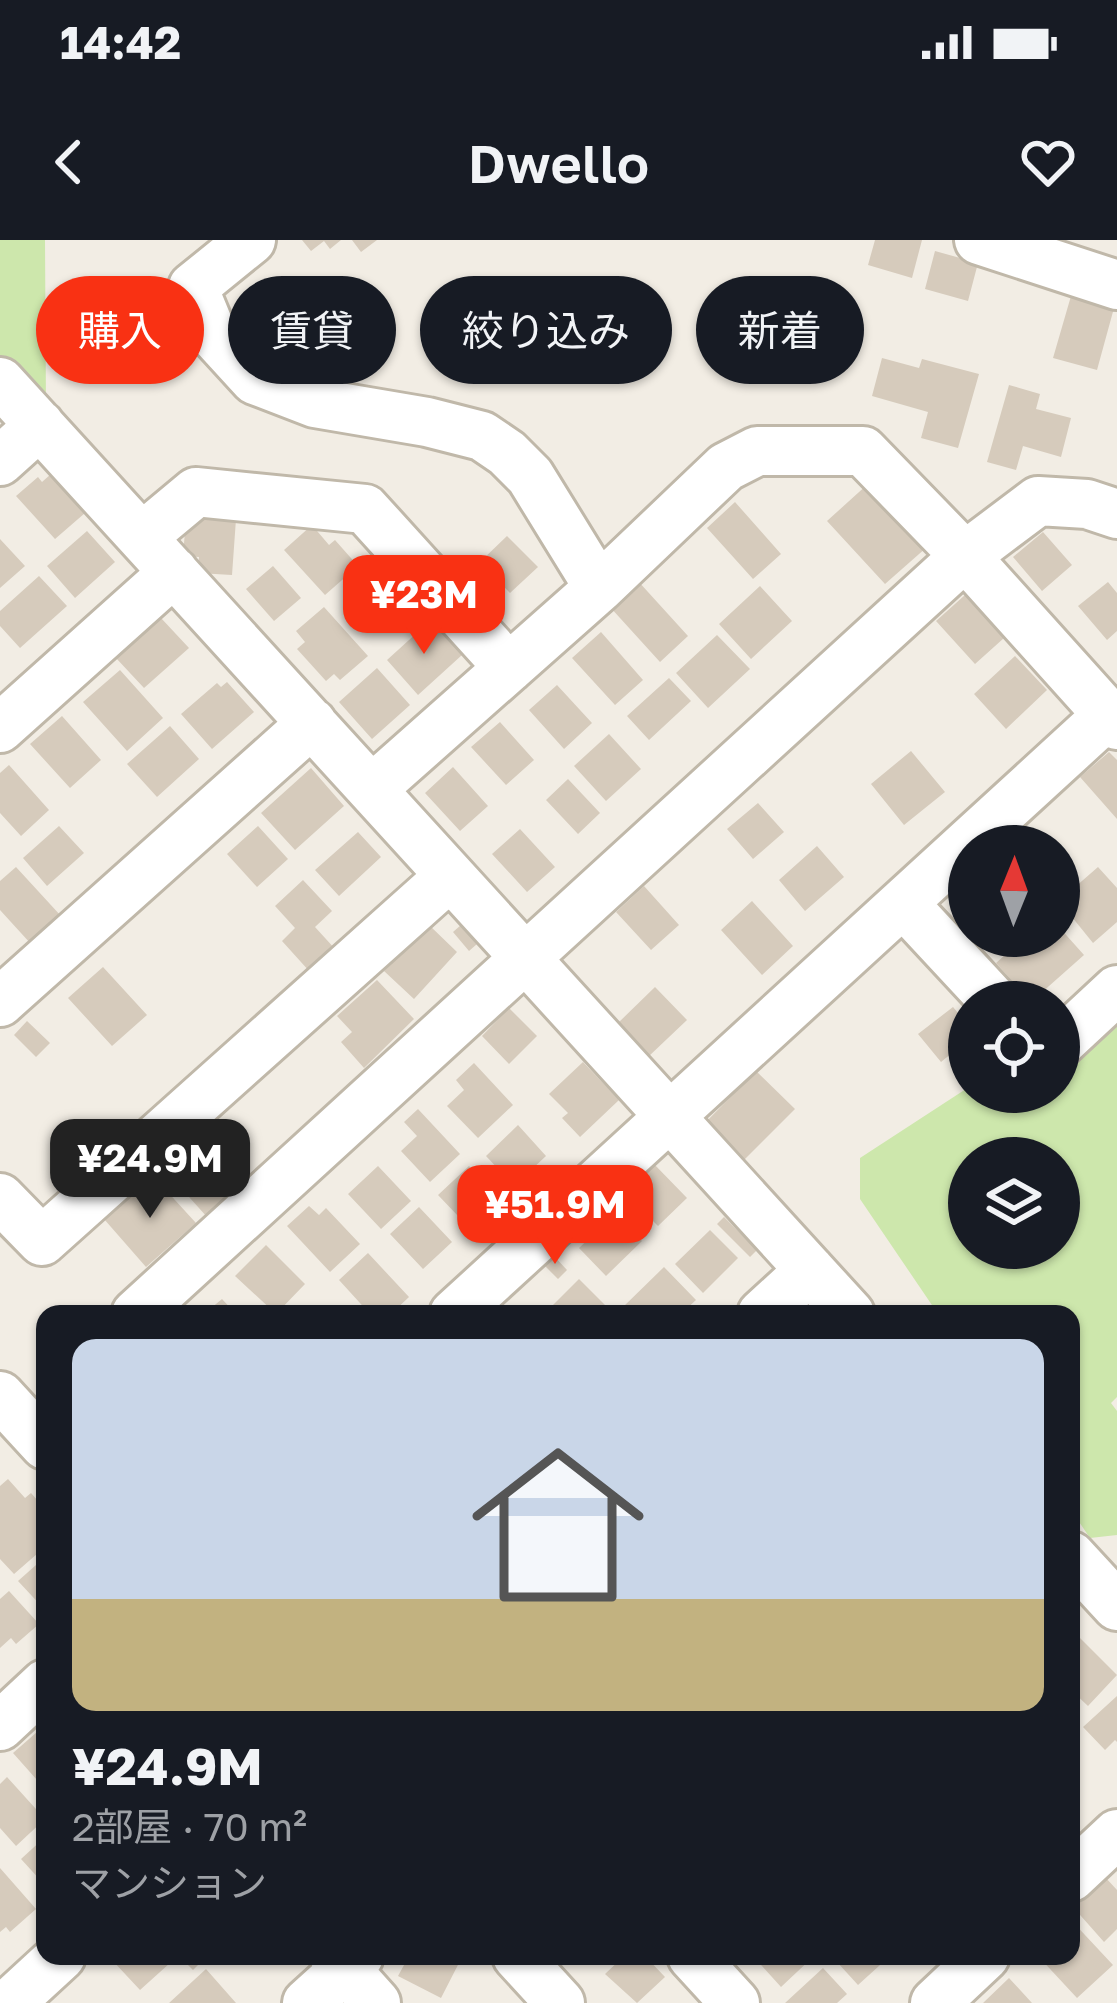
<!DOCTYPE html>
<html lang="ja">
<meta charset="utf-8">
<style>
body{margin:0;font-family:"Golos Text","Noto Sans JP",sans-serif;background:#242831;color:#f1f3f6;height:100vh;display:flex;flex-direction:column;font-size:45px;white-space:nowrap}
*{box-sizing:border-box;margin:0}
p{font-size:39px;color:#9ea1a6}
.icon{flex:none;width:66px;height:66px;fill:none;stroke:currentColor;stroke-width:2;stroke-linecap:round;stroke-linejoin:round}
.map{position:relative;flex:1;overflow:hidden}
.details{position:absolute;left:36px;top:1065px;width:1044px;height:660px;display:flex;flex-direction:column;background:#171b24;border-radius:24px;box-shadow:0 3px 9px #0004}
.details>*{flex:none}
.banner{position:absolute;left:36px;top:36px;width:1047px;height:108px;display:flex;gap:24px}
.needle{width:78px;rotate:1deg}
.tools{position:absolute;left:948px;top:585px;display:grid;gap:24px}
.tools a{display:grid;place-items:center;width:132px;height:132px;border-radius:50%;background:#171b24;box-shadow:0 3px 9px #0004;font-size:60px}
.price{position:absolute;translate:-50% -102px;padding:0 27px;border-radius:24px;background:#f93113;color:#fff;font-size:39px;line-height:78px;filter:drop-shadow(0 3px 6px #0008)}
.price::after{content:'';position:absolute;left:50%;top:72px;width:36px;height:27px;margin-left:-18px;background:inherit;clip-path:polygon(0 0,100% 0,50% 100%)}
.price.selected{background:#222;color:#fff}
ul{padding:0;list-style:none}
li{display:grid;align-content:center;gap:24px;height:636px;padding:0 36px}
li+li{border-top:3px solid #363941}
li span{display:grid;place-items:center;height:372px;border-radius:24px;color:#555}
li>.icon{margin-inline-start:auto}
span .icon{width:216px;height:216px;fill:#fffc;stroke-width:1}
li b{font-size:51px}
.chip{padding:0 42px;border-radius:54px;background:#171b24;box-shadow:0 3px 9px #0004;font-size:42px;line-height:108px}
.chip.selected{background:#f93113;color:#fff}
.status{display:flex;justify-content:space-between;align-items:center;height:84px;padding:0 60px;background:#171b24;direction:ltr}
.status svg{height:33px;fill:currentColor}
header{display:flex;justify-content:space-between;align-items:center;height:156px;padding:0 36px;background:#171b24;font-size:54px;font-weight:600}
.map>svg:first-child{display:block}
.green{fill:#cde7ac;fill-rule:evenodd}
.building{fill:#d6cbbc}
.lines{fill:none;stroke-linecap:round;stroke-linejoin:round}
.minor-casing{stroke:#c0b8a9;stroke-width:54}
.minor{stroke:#fff;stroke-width:48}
</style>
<div class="status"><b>14:42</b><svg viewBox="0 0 49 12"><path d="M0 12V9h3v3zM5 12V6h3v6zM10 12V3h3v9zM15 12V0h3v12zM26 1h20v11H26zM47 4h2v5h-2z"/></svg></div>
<header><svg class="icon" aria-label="back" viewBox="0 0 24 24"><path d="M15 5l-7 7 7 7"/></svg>Dwello<svg class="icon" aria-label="heart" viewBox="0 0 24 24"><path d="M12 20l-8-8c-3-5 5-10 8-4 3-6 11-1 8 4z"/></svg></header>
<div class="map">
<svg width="1117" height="1763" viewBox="0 0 1117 1763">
<rect width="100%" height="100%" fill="#f2ede4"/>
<path class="green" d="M0 0H45L46 168 0 118Z
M1117 781V1157L1111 1163 1117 1171V1295L1090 1298 1071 1270V1074H938L860 959V918L969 847V852H1059V836ZM969 918H1059V1008H969Z"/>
<path class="building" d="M302 0H341L330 9 324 1 311 11Z
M352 0H377L361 12Z
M875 0H922L912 38 868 25Z
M935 11 978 23 968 61 925 49Z
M1071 56 1114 68 1097 130 1053 118Z
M882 118 919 128 922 119 979 134 958 208 921 198 928 172 872 156Z
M1009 145 1040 154 1036 169 1071 178 1061 217 1023 206 1016 230 987 222Z
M51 234 85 273 55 299 16 256 38 237 42 242Z
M869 243 927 307 885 344 827 281Z
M735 262 781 314 753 339 707 288Z
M199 277 236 279 232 335 198 333 199 317 183 316 185 291Z
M312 285 329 305 335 300 358 326 325 355 284 310Z
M87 291 115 322 75 358 47 326Z
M1043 292 1072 325 1042 351 1013 317Z
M507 296 538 327 510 353 480 322Z
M0 299 25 326 0 348Z
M377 319 410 357 379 384 345 347Z
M273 326 301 358 274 381 246 349Z
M39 336 67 366 20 408 0 386V371Z
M638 341 688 396 660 422 610 367Z
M1108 342 1117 353V391L1107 400 1078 366Z
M760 346 792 381 751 419 719 384Z
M965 355 1004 398 975 424 936 381Z
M324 367 368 416 340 440 334 434 326 441 297 409 305 402 296 391Z
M161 378 189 408 144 448 116 418Z
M431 380 462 415 418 455 387 420Z
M601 392 643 440 615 465 572 418Z
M717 395 750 429 708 468 676 433Z
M1015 416 1047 450 1006 489 974 454Z
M377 428 410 465 372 499 339 462Z
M120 430 163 478 127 511 83 462Z
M669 438 691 461 649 500 627 476Z
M227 442 254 472 212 509 181 474 217 443 221 447Z
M557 445 592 483 564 509 529 470Z
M62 476 101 520 70 548 30 504Z
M500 482 534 520 506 545 471 507Z
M170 486 199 519 157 557 127 524Z
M609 494 641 529 606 561 574 526Z
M911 511 945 552 904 585 871 544Z
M1109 512 1117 520V579L1080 537Z
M9 525 49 570 21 596 0 573V533Z
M453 527 488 566 460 591 425 553Z
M311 528 344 566 295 610 261 573Z
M568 539 600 573 578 594 546 560Z
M758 563 784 592 753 619 727 589Z
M59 586 84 613 47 646 23 618Z
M258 586 288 619 257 647 227 614Z
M520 589 555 627 527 652 492 614Z
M358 592 381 617 339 656 315 630Z
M817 606 844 637 805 671 779 640Z
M16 627 61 676 31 704 0 670V641Z
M1098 627 1117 648V682L1093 703 1059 661Z
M303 640 332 671 315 687 336 710 310 732 282 701 295 688 275 666Z
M644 646 679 685 651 710 616 672Z
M752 661 793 706 762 735 721 690Z
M428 684 457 712 414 759 384 731Z
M461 685 477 704 469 711 453 692Z
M1059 687 1084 715 1031 762 996 723 1026 696H1059Z
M103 727 147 775 112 806 68 758Z
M377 740 414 779 364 828 341 802 352 792 337 776Z
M655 747 687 780 648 817 617 784Z
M953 767 969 786V799L941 822 918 794Z
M509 768 537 796 509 824 482 796Z
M27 781 50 803 36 817 14 795Z
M583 822 619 860 580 897 562 878 568 873 549 854Z
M474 823 513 865 478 898 447 866 464 850 456 840Z
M756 831 795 869 740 924 702 886Z
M418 869 460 914 430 942 401 911 417 896 404 882Z
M518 885 546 916 514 946 486 916Z
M187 908 230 956 207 977 164 929Z
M653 923 687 958 658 986 624 952Z
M378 926 411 961 381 989 348 954Z
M469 926 497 955 488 964 500 976 478 997 438 955Z
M153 936 196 983 146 1027 104 979Z
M309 966 319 975 326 968 360 1004 330 1032 287 986Z
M419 967 452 1002 423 1029 390 994Z
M615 974 642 1001 606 1036 579 1008Z
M724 977 757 1010 750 1017 717 984Z
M710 990 738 1018 703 1053 675 1024Z
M266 1005 305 1044 276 1074 235 1036Z
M368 1013 409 1057 391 1074H370L339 1040Z
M553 1015 567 1030 558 1039 543 1024Z
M664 1027 696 1060 681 1074H628L622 1068Z
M579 1039 614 1074H561L553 1065Z
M222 1059 236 1074H204Z
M8 1239 25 1258 31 1253 45 1269 41 1279 45 1284V1307L14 1334 0 1319V1246Z
M45 1317V1370L18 1341Z
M9 1351 39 1384 16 1404 11 1398 0 1408V1359Z
M1075 1393 1117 1435 1088 1466 1071 1450V1397Z
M1117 1456V1502L1115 1500 1105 1510 1083 1487Z
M45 1485V1549L13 1513Z
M7 1537 45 1579 16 1606 0 1588V1544Z
M45 1597V1639L42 1642 21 1619Z
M0 1628 36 1669 10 1692 6 1687 0 1692Z
M1105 1637 1117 1650V1689L1104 1702 1073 1667Z
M1071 1680 1113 1725 1077 1758 1038 1716H1071Z
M117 1716H163L170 1723 140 1750 112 1720Z
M179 1716H193L200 1723 193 1730Z
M409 1716 461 1719 441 1758 398 1736Z
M624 1716H645L665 1737 637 1763 605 1734Z
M753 1716H814L781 1747Z
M843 1716H890L858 1745 837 1722Z
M823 1728 847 1754 837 1763H785Z
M206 1729 236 1763H169Z
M1009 1738 1032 1763H983Z"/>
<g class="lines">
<g class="minor-casing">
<path id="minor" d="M251 0 193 47 212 93 255 140 315 163 427 182 482 196 507 213 530 236 599 348
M979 0 1117 45
M0 142 850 1074
M0 221 40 185
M142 297 196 252 365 269 509 428
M0 488 174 332
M372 549 599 348 726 227 757 211H863L965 316 1117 485
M903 663 995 762
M0 762 312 483
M1059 804 1117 750
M0 958 42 1001 450 636
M136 1074 965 316 1038 261 1087 264 1117 274
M454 1074 1108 475
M762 1074 810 1030
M0 1156 45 1205
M1071 1316 1117 1366
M0 1486 45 1444
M1071 1637 1117 1594
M334 1716 376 1763
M517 1716 560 1763
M692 1716 735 1763
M10 1763 61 1716
M307 1763 359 1716
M935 1763 985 1716"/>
</g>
<use href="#minor" class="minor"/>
</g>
</svg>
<div class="tools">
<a><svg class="needle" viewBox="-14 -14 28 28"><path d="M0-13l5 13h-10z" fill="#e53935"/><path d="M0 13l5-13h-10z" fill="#9ea1a6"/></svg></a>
<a><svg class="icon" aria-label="locate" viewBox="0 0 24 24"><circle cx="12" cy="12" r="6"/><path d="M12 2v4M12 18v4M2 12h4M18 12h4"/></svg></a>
<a><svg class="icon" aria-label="layers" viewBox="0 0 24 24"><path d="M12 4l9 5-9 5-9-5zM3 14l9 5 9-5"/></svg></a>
</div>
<b class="price" style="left:424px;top:417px">¥23M</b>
<b class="price selected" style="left:150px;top:981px">¥24.9M</b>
<b class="price" style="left:555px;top:1027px">¥51.9M</b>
<div class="banner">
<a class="chip selected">購入</a>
<a class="chip">賃貸</a>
<a class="chip">絞り込み</a>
<a class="chip">新着</a>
</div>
<section class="details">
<ul>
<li><span style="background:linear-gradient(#c9d6e8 70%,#c2b280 0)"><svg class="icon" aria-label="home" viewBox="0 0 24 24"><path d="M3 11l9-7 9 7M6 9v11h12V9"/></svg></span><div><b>¥24.9M</b><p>2部屋 · 70 m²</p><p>マンション</p></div></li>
</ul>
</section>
</div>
